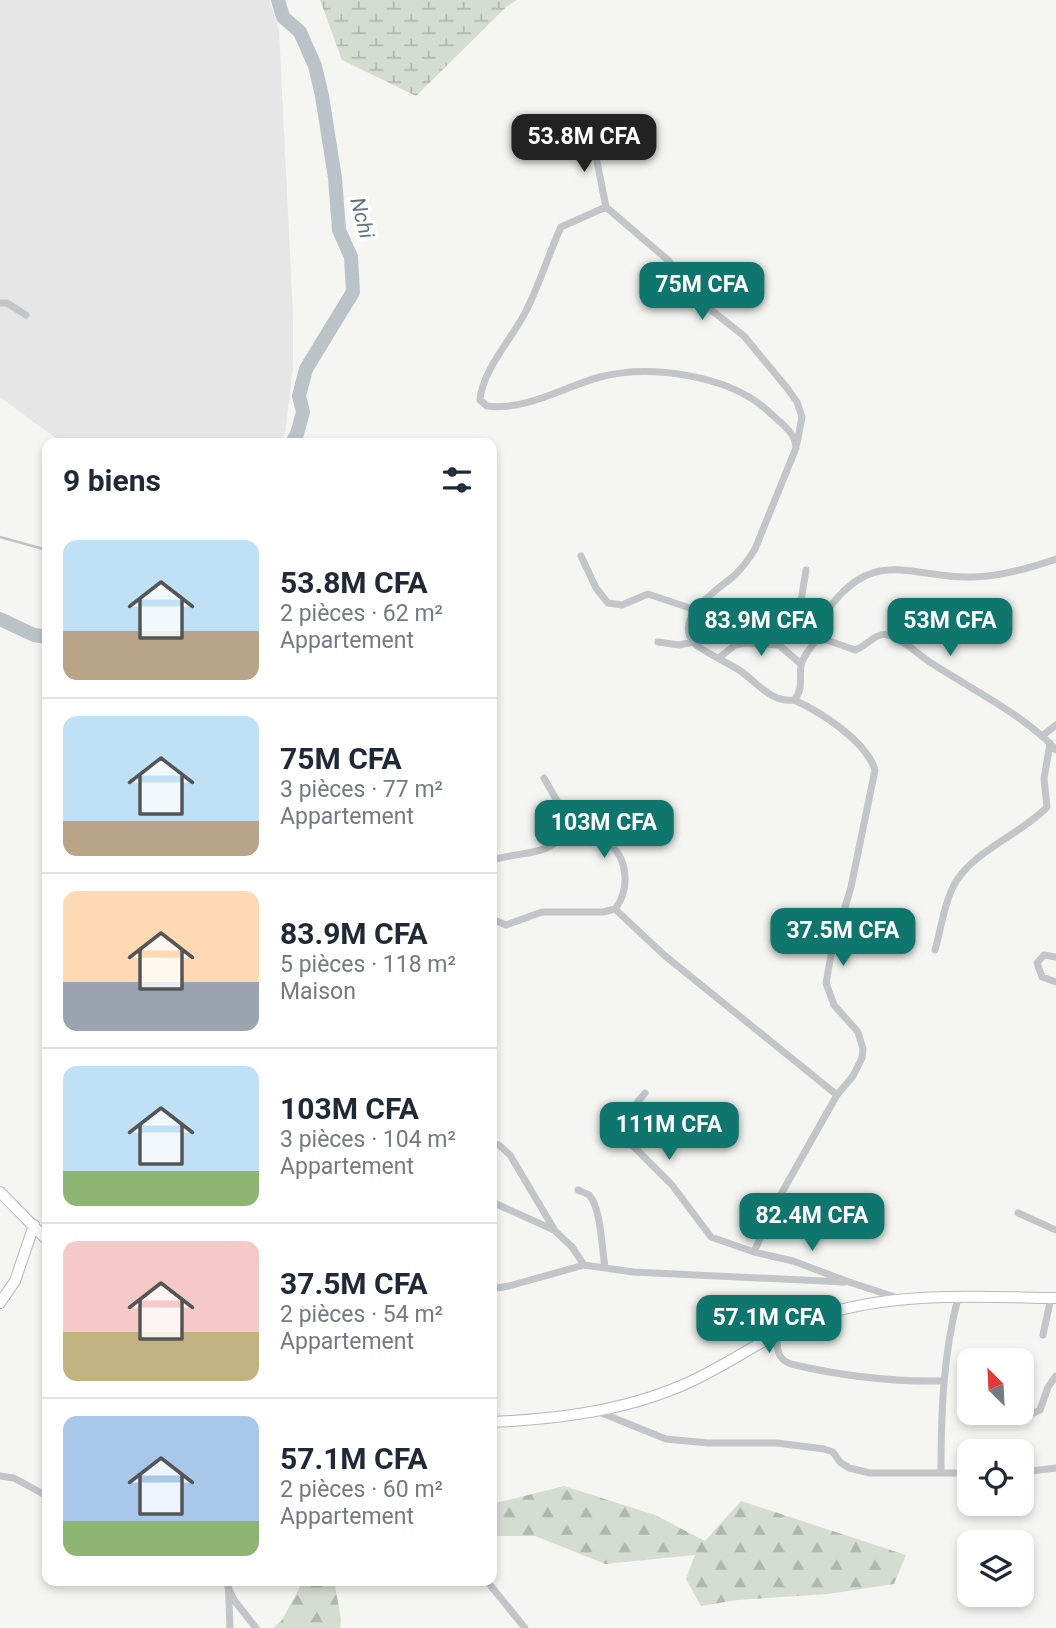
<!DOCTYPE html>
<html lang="fr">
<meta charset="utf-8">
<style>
body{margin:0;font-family:Roboto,sans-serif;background:#f2f2f3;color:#1f2937;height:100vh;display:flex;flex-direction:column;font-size:26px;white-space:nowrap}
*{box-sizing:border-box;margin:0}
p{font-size:23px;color:#747a83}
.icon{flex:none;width:38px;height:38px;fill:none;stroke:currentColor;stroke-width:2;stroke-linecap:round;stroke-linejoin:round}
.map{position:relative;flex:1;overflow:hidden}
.sheet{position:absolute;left:42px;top:438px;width:455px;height:1148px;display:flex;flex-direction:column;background:#fff;border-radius:14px;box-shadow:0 4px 10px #0003}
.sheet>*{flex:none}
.needle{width:46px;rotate:336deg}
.buttons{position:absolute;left:957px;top:1348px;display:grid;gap:14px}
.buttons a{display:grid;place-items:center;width:77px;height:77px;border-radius:14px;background:#fff;box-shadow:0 4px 10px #0003;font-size:35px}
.price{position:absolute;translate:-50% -60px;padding:0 16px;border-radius:14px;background:#0f766e;color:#fff;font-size:23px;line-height:46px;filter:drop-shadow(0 2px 4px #0008)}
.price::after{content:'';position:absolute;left:50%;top:42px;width:21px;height:16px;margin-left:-10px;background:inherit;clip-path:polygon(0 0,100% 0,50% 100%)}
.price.selected{background:#222;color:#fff}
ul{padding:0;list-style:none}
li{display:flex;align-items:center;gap:21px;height:175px;padding:0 21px}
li+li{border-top:2px solid #e0e1e3}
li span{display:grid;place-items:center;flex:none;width:196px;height:140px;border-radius:14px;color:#555}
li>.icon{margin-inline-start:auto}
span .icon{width:84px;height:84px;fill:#fffc;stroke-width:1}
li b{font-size:30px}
h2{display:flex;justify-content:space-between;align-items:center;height:84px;padding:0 21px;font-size:30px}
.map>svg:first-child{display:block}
.built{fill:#e5e6e5}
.forest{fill:url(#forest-firs)}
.wetland{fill:url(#wetland-marsh)}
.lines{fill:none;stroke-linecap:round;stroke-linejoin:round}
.stream{stroke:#bac4c8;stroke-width:2.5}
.river{stroke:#bac4c8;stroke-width:14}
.secondary-casing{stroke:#b4b9be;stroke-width:12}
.street{stroke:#c2c6c9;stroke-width:7}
.secondary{stroke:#fff;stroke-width:10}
.labels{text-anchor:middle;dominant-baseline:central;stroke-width:7;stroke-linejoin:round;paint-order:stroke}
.water-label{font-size:21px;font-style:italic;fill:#60757f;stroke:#fff}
</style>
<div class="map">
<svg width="1056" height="1628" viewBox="0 0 1056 1628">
<defs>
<pattern id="forest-firs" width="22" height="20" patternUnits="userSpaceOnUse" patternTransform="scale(1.75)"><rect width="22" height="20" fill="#d5dcd2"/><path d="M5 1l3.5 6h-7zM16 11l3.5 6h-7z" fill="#b0b7b0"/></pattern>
<pattern id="wetland-marsh" width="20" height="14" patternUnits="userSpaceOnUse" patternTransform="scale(1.75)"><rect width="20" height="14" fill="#d5dcd2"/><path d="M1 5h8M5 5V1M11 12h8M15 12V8" fill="none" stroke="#b0b7b0"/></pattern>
</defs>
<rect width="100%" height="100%" fill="#f5f5f1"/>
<path class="built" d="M0 0H269L279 30 293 316V367L285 434 275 443H62L0 397Z"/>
<path class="forest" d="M564 1486 655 1515 705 1541 741 1501 906 1555 894 1584 828 1594 737 1600 701 1606 686 1579 695 1555 605 1564 535 1536H492V1504Z
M297 1580H334L341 1619 340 1628H273L282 1620 300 1587Z"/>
<path class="wetland" d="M320 0H517L506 7 416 96 342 60Z"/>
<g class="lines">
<path class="stream" d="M0 537 47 550"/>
<path class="river" d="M278 0 283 17 300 32 315 66 322 96 335 178 339 230 351 257 353 292 306 369 299 396 303 412 297 434 292 443
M0 619 34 635 47 637"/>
<g class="secondary-casing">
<path id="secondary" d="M0 1192 47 1240
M0 1303 15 1281 34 1225
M492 1422C561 1419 631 1410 694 1380 738 1359 776 1329 822 1315 897 1291 979 1297 1056 1298"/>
</g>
<path class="street" d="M592 136 606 207 669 261 691 294 744 336 787 388 797 402 802 417 797 443
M606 207 561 227C548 255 539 286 525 313 512 338 482 371 480 400L487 406C527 411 563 387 600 377 650 364 729 375 768 411 778 421 796 432 796 448L755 549C749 559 743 567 735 575 719 589 674 616 693 642 698 649 730 664 739 670 757 682 771 703 794 700 804 689 799 678 801 665 803 655 813 646 818 637 823 626 825 613 833 603 878 547 915 579 972 577 1000 577 1030 568 1056 559
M0 303H7L26 315
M581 556 596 588 608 603 622 605 648 594 696 610
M818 637 855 650C866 647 875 632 888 635 903 638 919 656 933 664 971 689 1026 716 1056 750
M658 642 679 645 693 642
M779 645 784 631 801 601 806 570
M720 657 735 645 744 643 779 645 801 664
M1042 736 1056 725
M492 860C533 849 542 859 576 826
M615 909 664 955 837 1095
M492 919 506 925 542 912H603L615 909C629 891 629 862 611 845 602 837 588 835 578 827 564 815 553 794 544 778
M935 950C941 930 943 907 953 887 970 852 1022 834 1047 807L1044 779 1050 743
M1056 957 1044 955 1037 963 1042 977 1056 982
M645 1093 621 1122 620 1133 672 1185 711 1237 754 1252 793 1261 849 1282 898 1298
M492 1143 499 1145 510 1155 554 1229
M578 1190C580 1191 588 1194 589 1195 601 1207 602 1250 605 1267
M492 1202 554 1230 572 1247 584 1265 633 1272 844 1282
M1018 1213 1056 1230
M754 1252 776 1203 837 1095 853 1076 862 1058 863 1049 858 1032 834 1005 826 983 831 955 851 887 875 770C866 741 821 712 794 700
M492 1289 509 1286 584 1265
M777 1333C777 1347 776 1359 791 1364 841 1376 892 1382 944 1381
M1043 1335 1051 1298
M599 1412 666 1439 708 1443H777L824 1449 833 1452 840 1462 849 1468 870 1473H970
M1017 1420 1040 1410 1048 1387 1056 1376
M1022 1472 1056 1468
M941 1473C941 1414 943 1355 958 1298
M0 1476 14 1478 47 1496
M228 1580 230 1628
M486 1580 525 1628
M228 1587 234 1600 256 1628"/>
<use href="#secondary" class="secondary"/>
</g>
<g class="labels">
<g class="water-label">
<text transform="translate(362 218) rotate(75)">Nchi</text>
</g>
</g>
</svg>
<div class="buttons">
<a><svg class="needle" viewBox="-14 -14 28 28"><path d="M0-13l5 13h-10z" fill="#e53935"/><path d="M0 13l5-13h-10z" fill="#747a83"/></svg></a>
<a><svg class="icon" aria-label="locate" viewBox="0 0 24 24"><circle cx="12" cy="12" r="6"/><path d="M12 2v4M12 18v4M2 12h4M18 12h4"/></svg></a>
<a><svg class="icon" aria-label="layers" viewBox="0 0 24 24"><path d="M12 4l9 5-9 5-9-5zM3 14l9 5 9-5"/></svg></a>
</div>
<b class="price selected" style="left:584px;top:174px">53.8M CFA</b>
<b class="price" style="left:702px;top:322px">75M CFA</b>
<b class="price" style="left:761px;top:658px">83.9M CFA</b>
<b class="price" style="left:950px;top:658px">53M CFA</b>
<b class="price" style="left:604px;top:860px">103M CFA</b>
<b class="price" style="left:843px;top:968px">37.5M CFA</b>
<b class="price" style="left:669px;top:1162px">111M CFA</b>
<b class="price" style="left:812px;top:1253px">82.4M CFA</b>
<b class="price" style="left:769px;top:1355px">57.1M CFA</b>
<section class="sheet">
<h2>9 biens<svg class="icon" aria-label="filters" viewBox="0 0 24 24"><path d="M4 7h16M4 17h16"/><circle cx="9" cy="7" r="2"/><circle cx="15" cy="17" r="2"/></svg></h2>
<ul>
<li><span style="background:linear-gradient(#bfe0f5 65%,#b9a48a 0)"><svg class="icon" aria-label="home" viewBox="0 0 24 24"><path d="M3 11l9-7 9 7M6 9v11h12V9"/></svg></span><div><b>53.8M CFA</b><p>2 pièces · 62 m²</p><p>Appartement</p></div></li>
<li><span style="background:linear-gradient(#bfe0f5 75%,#b9a48a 0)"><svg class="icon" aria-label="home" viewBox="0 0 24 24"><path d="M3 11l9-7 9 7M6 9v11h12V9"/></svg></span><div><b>75M CFA</b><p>3 pièces · 77 m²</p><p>Appartement</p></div></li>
<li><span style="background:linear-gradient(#ffd9b3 65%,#9aa5b1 0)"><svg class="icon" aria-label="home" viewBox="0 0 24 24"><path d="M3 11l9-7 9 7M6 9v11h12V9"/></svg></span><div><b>83.9M CFA</b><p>5 pièces · 118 m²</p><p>Maison</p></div></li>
<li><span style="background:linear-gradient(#bfe0f5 75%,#8fb573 0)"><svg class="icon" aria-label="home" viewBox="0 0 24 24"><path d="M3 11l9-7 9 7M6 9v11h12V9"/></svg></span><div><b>103M CFA</b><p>3 pièces · 104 m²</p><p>Appartement</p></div></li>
<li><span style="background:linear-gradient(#f6c9c9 65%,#c2b280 0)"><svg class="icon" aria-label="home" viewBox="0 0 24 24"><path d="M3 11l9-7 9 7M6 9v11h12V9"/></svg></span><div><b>37.5M CFA</b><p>2 pièces · 54 m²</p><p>Appartement</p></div></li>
<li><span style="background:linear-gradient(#a9c7e8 75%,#8fb573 0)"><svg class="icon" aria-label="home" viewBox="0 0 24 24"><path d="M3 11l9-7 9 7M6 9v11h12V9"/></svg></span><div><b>57.1M CFA</b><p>2 pièces · 60 m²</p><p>Appartement</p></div></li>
</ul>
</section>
</div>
